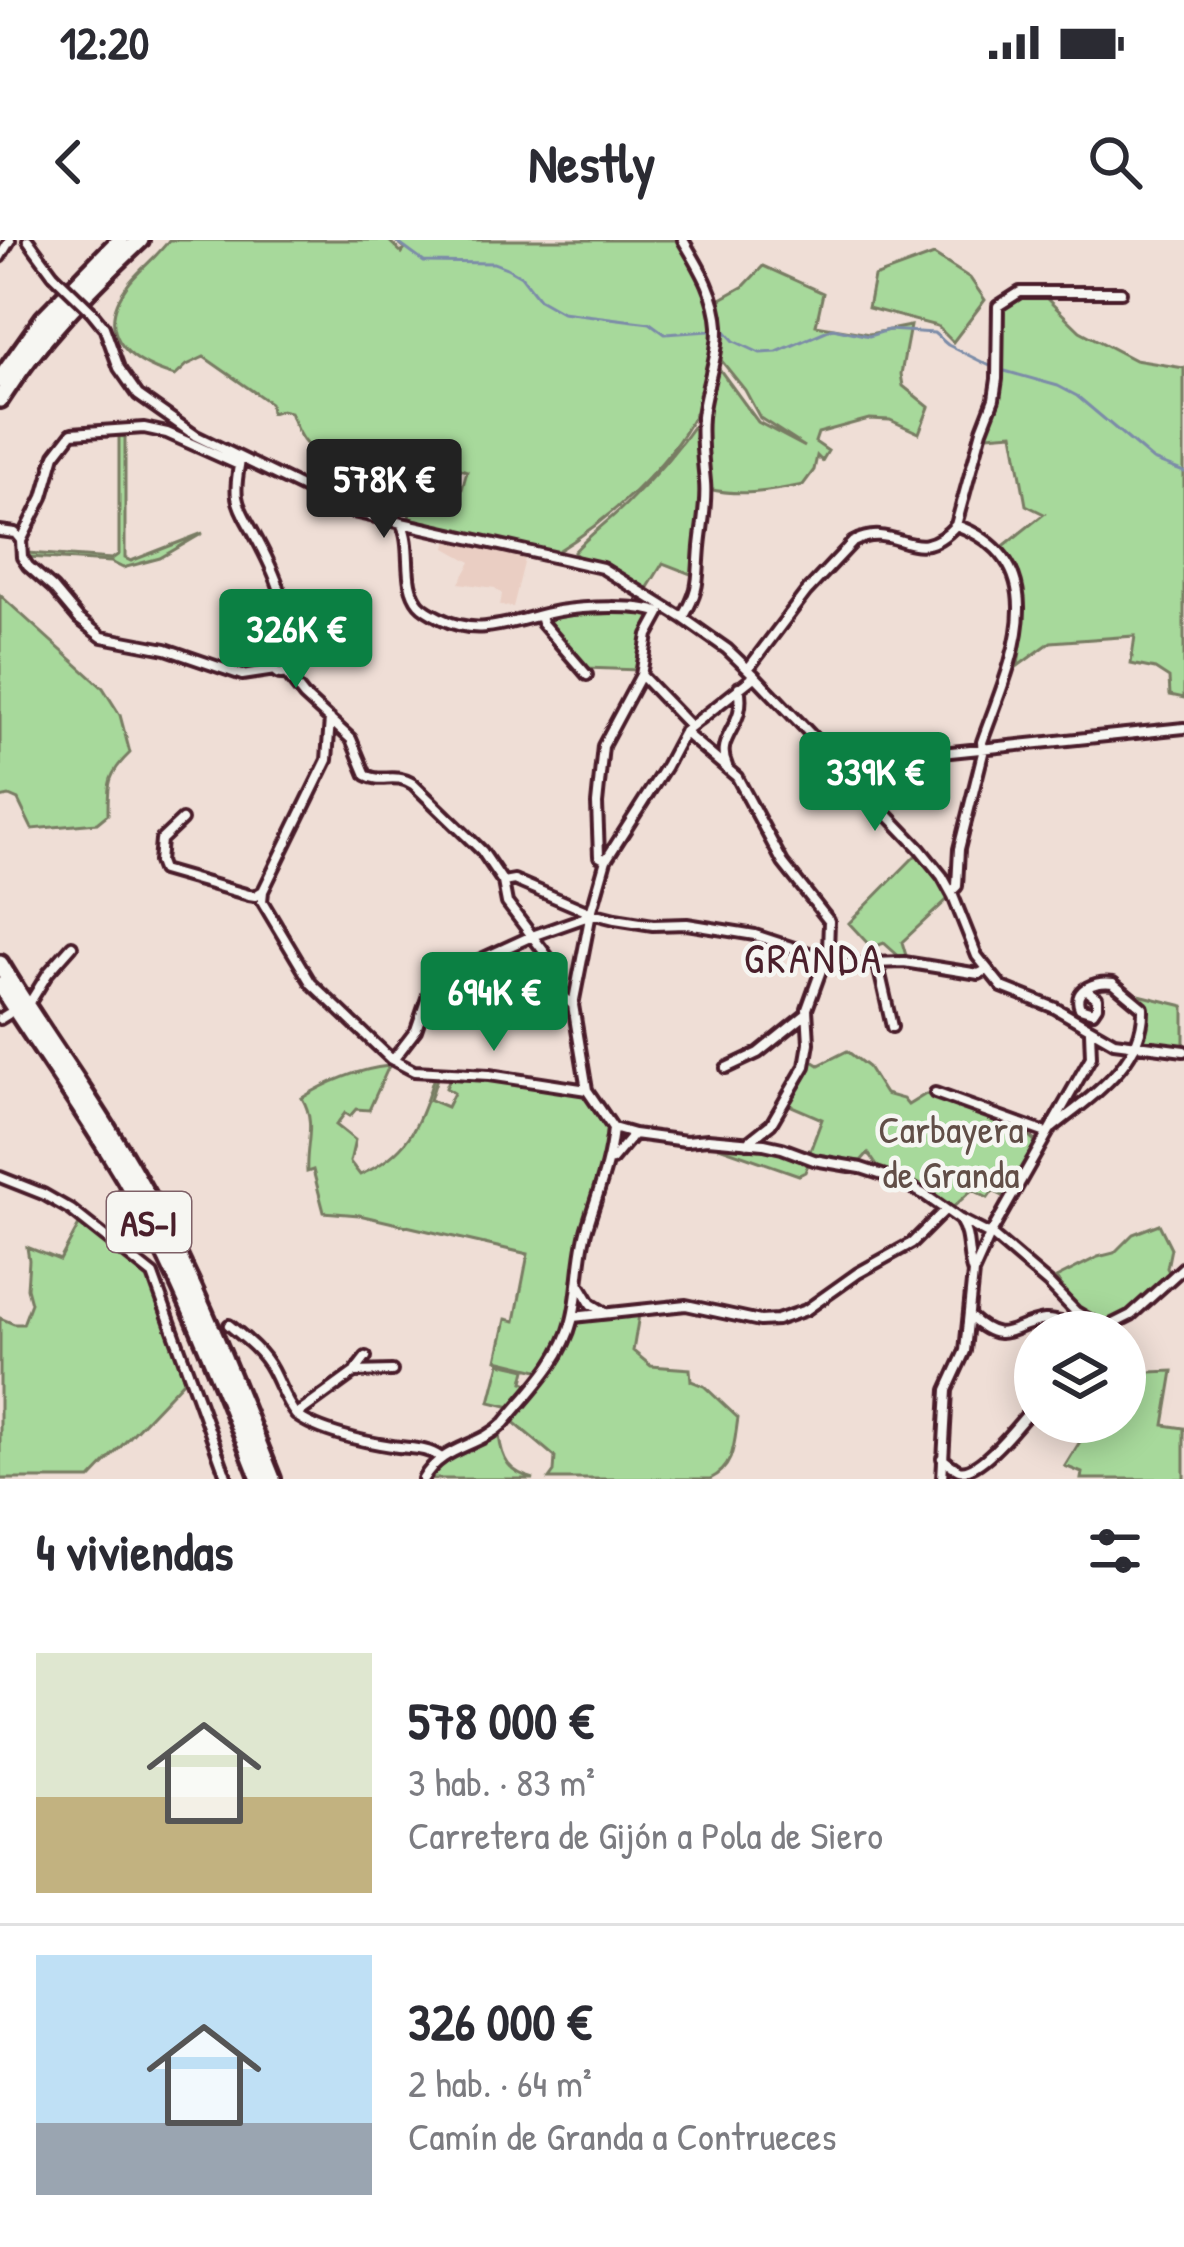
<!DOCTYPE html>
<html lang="es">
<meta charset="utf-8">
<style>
body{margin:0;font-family:"Patrick Hand",sans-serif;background:#f7f7f7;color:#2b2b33;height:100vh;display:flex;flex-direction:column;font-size:45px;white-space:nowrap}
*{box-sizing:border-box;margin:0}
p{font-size:39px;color:#7c7c81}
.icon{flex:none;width:66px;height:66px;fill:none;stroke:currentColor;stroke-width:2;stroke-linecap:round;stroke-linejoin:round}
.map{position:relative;height:1239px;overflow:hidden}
.side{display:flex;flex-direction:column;background:#fff;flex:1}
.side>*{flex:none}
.tools{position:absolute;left:1014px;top:1071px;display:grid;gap:24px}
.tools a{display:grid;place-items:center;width:132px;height:132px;border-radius:50%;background:#fff;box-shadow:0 6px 30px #0003;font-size:60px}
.price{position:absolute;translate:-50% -102px;padding:0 27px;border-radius:12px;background:#0b8043;color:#fff;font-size:39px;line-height:78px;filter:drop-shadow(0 3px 6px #0008)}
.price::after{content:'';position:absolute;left:50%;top:72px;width:36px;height:27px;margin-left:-18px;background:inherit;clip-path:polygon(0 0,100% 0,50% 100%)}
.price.active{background:#222;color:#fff}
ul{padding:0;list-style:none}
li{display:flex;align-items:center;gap:36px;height:300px;padding:0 36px}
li+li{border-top:3px solid #e1e1e2}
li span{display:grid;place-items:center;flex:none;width:336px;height:240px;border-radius:0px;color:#555}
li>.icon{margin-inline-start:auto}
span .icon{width:144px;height:144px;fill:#fffc;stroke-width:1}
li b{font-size:51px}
h2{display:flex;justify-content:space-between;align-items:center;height:144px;padding:0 36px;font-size:51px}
.status{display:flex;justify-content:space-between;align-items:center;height:84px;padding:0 60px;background:#fff;direction:ltr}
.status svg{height:33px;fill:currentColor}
header{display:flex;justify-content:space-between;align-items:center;height:156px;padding:0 36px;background:#fff;font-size:54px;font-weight:800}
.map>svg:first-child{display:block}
.built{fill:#eacec3}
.green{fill:#a7d99b;stroke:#787c63;stroke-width:3}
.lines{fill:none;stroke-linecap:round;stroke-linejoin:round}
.stream{stroke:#7c8ca8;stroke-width:3}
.minor-casing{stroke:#4a1f2b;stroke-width:16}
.highway-casing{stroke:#4a1f2b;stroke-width:24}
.minor{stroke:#f6f6f2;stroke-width:8}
.highway{stroke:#f6f6f2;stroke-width:15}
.minor-bridge-casing{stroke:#4a1f2b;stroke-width:16;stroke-linecap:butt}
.minor-bridge{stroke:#f6f6f2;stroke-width:8}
.labels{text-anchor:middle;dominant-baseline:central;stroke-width:9;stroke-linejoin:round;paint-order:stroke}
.shield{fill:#f6f6f2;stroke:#7e6067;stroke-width:3}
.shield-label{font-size:36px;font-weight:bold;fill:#4a1f2b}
.park-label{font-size:39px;fill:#614e47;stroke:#f6f6f2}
.neighbourhood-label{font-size:42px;letter-spacing:3px;fill:#4a1f2b;stroke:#f6f6f2}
</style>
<div class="status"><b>12:20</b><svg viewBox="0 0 49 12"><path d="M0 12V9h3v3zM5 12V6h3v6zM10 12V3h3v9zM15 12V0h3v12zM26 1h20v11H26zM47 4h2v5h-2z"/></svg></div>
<header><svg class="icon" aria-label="back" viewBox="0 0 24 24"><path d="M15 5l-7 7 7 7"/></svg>Nestly<svg class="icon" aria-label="search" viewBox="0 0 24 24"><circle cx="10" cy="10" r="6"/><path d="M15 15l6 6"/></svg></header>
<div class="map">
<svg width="1184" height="1239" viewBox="0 0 1184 1239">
<rect width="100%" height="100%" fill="#efded6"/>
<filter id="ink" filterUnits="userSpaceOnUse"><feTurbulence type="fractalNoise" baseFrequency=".00833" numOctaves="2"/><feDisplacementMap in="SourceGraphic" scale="24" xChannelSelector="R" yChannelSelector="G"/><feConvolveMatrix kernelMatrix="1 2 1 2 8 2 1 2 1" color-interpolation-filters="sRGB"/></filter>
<g filter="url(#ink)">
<path class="built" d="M448 299 526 315 513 367 500 366 502 354 495 348 459 343 471 322 446 308Z"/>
<path class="green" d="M169 0H388L402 13 405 9 394 0H683L705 38 716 73 720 69 719 60 744 46 763 26 823 53 816 85 869 94 910 86 901 134 903 146 929 167 919 193 890 180 869 179 818 193 815 202 828 211 822 221 817 216 814 230 803 245C773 251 739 257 709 249L704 208 706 179 715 123 758 182 805 207 760 178 745 150 720 119 714 98C709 121 706 151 696 172 668 228 607 281 555 313L409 278 413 257 459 260 467 231 412 213 410 215 390 197 380 206 381 229 354 225 341 211C308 217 300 201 290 172L281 170 271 173 270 163 204 117 187 125 175 136C126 122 92 91 130 42 142 27 158 16 169 0Z
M934 15 970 38 985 60 953 102 937 86 868 68 874 37Z
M1022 54 1044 56 1080 91 1135 120 1184 128V458L1170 455 1169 438 1155 429 1131 424 1135 396 1051 402 1018 426 1022 396 1015 334 1017 329 1001 308 1044 274 1026 265 1013 193 986 195 1001 144 1000 81 1003 68Z
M698 180 695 197 701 258 696 336 663 323 647 349 610 326 577 316 574 312C591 293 612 279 630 260 655 236 678 209 698 180Z
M119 196 125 197V318L131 321 203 293 160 318 123 328 111 322 28 317 26 313 112 319 119 314Z
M0 355 103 448 120 475 130 513C107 535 108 544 108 574L97 583 32 589 18 560 9 556 0 558Z
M653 372 654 376 644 394 638 430 586 428 549 382 551 376Z
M917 614 950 657 902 702 907 719H902L884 703 874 707 870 706 849 683Z
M1135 754 1184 766V807L1141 802 1146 770Z
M847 811 868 827 885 854 903 859 908 865 926 854 1020 888 1036 902 1003 956 993 951 988 958 972 950 950 970C928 954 909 937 882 933L868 913 861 921 817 918 795 910V907L810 911 822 879 787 864 811 820 819 825Z
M389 826 369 870 356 869 350 876 345 873 336 885 355 900 350 922 360 935C407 914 419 887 433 840L431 835 437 838 430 860 447 867 454 853 446 848 451 835 485 837 578 853C595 862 606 879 609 897L570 1078 553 1115 542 1131 497 1120 506 1079 515 1081 528 1014 359 975 324 972 313 930 307 932C305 905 317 883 302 858 327 842 359 829 389 826Z
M720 902 768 908 809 922 805 932 799 935 719 907Z
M80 983 146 1033 162 1067 184 1140 90 1239H0V1078L14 1084H23L31 1063 27 1048 29 1020 27 1007 60 1020Z
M1159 984 1171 1008 1167 1028 1171 1035 1129 1073 1105 1085 1076 1066 1056 1038 1098 1017 1114 1013 1133 994Z
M639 1075 633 1111 651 1126 690 1129 691 1141 704 1146 738 1178C734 1203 735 1227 710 1239H549L554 1232 555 1217 511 1180 562 1117 578 1084 582 1081Z
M500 1123 526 1129 523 1142 529 1144 511 1167 490 1162Z
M1173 1131 1164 1185 1184 1188V1239H1081L1082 1233 1065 1226 1092 1182H1125V1133Z
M499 1195C502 1221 509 1232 534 1239H428L440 1223Z"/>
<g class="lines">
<path class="stream" d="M394 0 424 22 494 23 507 28 521 36 539 59 562 72 650 83 665 94 724 90 734 101 760 113 777 112 833 88 869 96 888 90 934 93 948 105 994 128 1058 146 1077 156 1153 220 1184 232"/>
<g class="minor-casing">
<path id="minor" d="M28 0 53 34
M683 0C699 27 716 53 718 86 719 115 705 147 702 177 700 200 703 220 705 242 707 264 702 285 700 307 697 341 701 346 683 378
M0 17 10 0
M91 71 104 87 119 128 138 155 196 196 353 272 602 328 683 378 727 409 755 436 920 609 942 636 953 656 977 716 1002 747 1055 768 1114 802 1184 811
M240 220C238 232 235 245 237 257 239 270 247 281 253 292 274 330 296 374 282 418
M401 283C414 307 401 342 419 364 424 370 434 375 442 379 481 399 518 378 559 371 582 367 639 364 660 373
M956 285 982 190 994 159 997 139 998 66 1020 52H1121
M0 291 15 293 20 299
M21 301 22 317 28 326 53 348 79 379 102 397 166 409 242 435 275 430
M21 301 43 257 55 215 72 193 144 188 167 193 239 225
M540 376 542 383 587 435
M273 426a8 8 0 1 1 16 0a8 8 0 1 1-16 0Z
M748 429 806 352 853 302C898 279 914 331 956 285 1062 324 1008 428 982 502L983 513 959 609 957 646 951 652
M285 432 304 456 351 499 366 535C382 544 394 532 413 544L482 611 503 642 514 640 591 673 615 679 653 685 687 684 755 695 843 724 904 722 979 734 986 730
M641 435 690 486
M330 479 327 520 263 651 262 661 311 743 391 819 414 831 489 835 587 850
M684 492 737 537 783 623 829 681 828 711 807 769 809 803 805 826 771 884 747 903
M727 526C713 496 748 487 739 447
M842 526 849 522 883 519 1184 488
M182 580 161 600 159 622 162 630 249 655 255 656 263 651
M606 620 599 616 597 564 603 506 641 435 648 395 660 373
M503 642 507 663 548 717 563 756 573 765
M877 721 892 787
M32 759 48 733 72 706
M0 779 8 774
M393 820 416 790 429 752 442 737 532 696 583 678 591 673
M726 828 758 813 804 776
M935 853 1046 893
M613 888 634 894 686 901 708 899 764 904 782 908 814 920 861 928 898 940 925 955 959 979 994 997 1049 1044 1076 1072 1103 1088
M1052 888C1090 857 1145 823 1143 768L1113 743C1098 741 1071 748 1080 768L1093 772 1097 766V758L1085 749
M612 920 633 895
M0 937 43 954 71 970 153 1035 227 1239
M960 980C971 997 966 1015 973 1033
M579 1044 591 1064 604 1072
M573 1077 686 1065 760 1081 777 1080 806 1070 858 1033 912 1003 945 970
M970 1077C1004 1108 1010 1085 1045 1080 1055 1079 1073 1086 1086 1087
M229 1085C245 1098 262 1111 272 1130 280 1145 285 1161 296 1175
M1097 1092 1131 1075 1184 1027
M356 1130 366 1117
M392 1131 355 1132 296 1175C318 1192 365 1202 392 1206 409 1209 426 1207 440 1217
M942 1218C944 1220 956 1229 959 1230 979 1236 1022 1180 1035 1165
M423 1239C443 1205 478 1208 504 1183 529 1152 562 1121 572 1081 580 1051 578 1018 587 988 597 954 610 924 613 888L587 850 573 765 591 673 606 620 666 526 684 492 755 436
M942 1239 947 1150 965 1111 973 1033 990 995 1091 817 1090 791"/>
</g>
<g class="highway-casing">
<path id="highway" d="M0 140 44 78 120 0
M0 159C38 99 88 49 140 0
M0 724C43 796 94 862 135 935 191 1031 231 1136 272 1239
M0 745C41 809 86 872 125 938 180 1033 220 1137 260 1239"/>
</g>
<use href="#minor" class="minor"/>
<use href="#highway" class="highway"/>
<g class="minor-bridge-casing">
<path id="minor-bridge" d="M53 34 91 71"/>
</g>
<use href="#minor-bridge" class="minor-bridge"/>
</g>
</g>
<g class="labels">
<rect class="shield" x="107" y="952" width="84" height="60" rx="9"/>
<g class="shield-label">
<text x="149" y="982">AS-I</text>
</g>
<g class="park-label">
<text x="951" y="888">Carbayera<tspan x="951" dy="45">de Granda</tspan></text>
</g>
<g class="neighbourhood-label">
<text x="814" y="717">GRANDA</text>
</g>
</g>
</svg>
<div class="tools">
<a><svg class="icon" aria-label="layers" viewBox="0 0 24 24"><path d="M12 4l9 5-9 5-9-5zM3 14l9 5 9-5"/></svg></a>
</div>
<b class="price active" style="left:384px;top:301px">578K €</b>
<b class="price" style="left:296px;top:451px">326K €</b>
<b class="price" style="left:875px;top:594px">339K €</b>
<b class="price" style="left:494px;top:814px">694K €</b>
</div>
<section class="side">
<h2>4 viviendas<svg class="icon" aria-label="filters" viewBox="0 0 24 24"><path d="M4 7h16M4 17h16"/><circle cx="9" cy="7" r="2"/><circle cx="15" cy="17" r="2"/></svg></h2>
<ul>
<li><span style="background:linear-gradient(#dfe7d0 60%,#c2b280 0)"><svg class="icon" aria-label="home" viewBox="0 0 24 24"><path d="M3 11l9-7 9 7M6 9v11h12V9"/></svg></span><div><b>578 000 €</b><p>3 hab. · 83 m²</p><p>Carretera de Gijón a Pola de Siero</p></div></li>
<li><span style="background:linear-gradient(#bfe0f5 70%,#9aa5b1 0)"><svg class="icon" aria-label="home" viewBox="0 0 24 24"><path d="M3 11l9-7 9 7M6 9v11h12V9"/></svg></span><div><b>326 000 €</b><p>2 hab. · 64 m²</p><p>Camín de Granda a Contrueces</p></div></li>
</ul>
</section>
